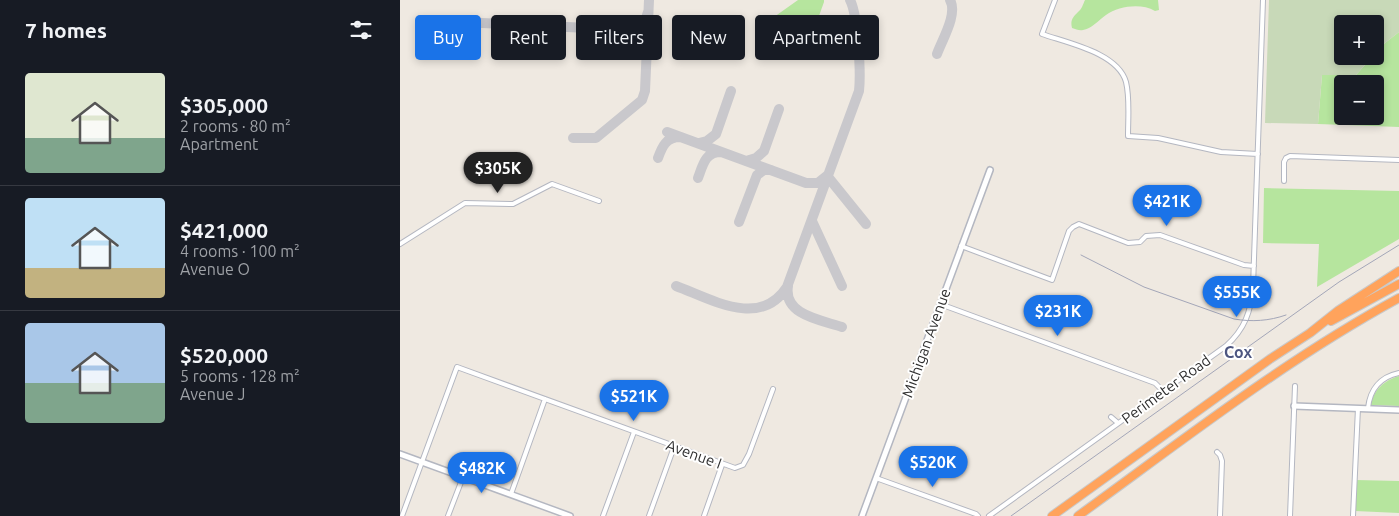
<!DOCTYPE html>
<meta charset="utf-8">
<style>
body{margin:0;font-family:Ubuntu,sans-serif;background:#242831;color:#f1f3f6;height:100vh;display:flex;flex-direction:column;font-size:19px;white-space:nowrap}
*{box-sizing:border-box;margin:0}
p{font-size:16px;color:#9ea1a6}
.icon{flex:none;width:28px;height:28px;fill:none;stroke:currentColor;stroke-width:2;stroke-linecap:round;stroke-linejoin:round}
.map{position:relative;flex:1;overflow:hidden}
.sheet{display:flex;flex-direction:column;background:#171b24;width:400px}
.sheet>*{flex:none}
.hud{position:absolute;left:15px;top:15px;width:475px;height:45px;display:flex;gap:10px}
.tools{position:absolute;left:934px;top:15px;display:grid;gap:10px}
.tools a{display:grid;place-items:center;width:50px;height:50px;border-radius:5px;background:#171b24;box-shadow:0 2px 8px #0003;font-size:25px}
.price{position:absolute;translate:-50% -42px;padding:0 11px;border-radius:18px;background:#1a73e8;color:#fff;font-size:16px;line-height:32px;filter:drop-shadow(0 1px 2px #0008)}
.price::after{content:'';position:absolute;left:50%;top:30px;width:15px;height:11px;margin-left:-8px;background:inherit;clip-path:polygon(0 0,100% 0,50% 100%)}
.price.active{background:#222;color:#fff}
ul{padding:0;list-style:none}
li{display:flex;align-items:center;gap:15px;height:125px;padding:0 25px}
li+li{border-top:1px solid #363941}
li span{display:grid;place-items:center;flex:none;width:140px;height:100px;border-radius:5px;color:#555}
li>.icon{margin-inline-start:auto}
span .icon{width:60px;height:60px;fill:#fffc;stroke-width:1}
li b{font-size:21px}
h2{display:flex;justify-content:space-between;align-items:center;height:60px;padding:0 25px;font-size:21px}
.pill{padding:0 18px;border-radius:5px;background:#171b24;box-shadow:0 2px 8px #0003;font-size:18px;line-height:45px}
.pill.active{background:#1a73e8;color:#fff}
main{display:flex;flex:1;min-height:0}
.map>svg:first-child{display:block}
.green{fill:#b6e59e;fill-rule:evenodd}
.cemetery{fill:#c8d9b8}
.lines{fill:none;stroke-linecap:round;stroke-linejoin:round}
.taxiway{stroke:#c9c8cc;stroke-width:10}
.minor-casing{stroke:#b4b7c1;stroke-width:6}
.tertiary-casing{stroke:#b4b7c1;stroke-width:8}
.motorway-casing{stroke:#c9c9c9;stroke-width:10}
.minor{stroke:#fff;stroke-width:4}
.tertiary{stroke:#fff;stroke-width:5}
.motorway{stroke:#ffa35c;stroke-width:8}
.rail{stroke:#a3a6b8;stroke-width:1}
.labels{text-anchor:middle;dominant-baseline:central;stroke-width:4;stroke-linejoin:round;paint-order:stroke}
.street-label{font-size:15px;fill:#2e2e2e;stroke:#fff}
.neighbourhood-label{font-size:16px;font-weight:bold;fill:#4d5680;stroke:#fff}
</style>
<main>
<section class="sheet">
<h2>7 homes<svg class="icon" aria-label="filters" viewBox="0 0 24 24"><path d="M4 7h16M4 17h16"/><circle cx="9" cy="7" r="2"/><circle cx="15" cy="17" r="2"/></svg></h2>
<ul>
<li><span style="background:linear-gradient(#dfe7d0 65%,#7fa58c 0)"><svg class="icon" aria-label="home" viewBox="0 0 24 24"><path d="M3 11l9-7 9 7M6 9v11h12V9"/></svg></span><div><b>$305,000</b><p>2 rooms · 80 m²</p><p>Apartment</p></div></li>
<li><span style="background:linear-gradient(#bfe0f5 70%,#c2b280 0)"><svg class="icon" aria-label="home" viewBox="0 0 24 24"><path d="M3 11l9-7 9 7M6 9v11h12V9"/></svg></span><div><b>$421,000</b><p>4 rooms · 100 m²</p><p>Avenue O</p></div></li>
<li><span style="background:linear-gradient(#a9c7e8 60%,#7fa58c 0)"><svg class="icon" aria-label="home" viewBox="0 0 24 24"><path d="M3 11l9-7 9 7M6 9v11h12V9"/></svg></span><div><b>$520,000</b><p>5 rooms · 128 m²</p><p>Avenue J</p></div></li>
</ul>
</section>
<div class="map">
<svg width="999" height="516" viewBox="0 0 999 516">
<rect width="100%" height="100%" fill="#efe9e1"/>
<path class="green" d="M398 0H424V2L415 27 374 17Z
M685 0H758L759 10 755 11C741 3 719 6 706 15 699 20 691 29 683 30 679 31 676 29 672 28 670 20 673 17 678 12 682 9 683 4 685 0Z
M999 32V127L918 124 922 75H956L973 56H975V54L985 43ZM942 84H975V116H942Z
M864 188 999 191V239L917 287 919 244 863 243Z
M999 376V406L971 405C973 390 985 380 999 376Z
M956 480 999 481V513L955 511Z"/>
<path class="cemetery" d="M869 0H999V32L985 43 975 54V24H942V56H973L956 75H922L918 124 865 123Z"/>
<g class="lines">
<path class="taxiway" d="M38 21 231 30 244 24 248 12
M537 54C542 40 558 14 550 0
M267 132 406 183H418L428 175
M173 138H196L242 100 245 91 249 0
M299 143 307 141 316 134 331 91
M258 158C262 147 266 137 280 137
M346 161 356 158 364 151 379 109
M428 177 466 224
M298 178C303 165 305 152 321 152
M412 221 442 286
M339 222 357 175 364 170H371
M276 286C311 299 360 329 387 287L459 91C461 73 458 15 450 0
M388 286C383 315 421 320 442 327"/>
<g class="minor-casing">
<path id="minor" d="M655 0 642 34C668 43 718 53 726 82 730 98 728 119 728 136L758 138 821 152 858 154
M884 181V162L886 158 890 156 999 160
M0 244 65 203 113 204 152 184 199 201
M561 246 652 280 669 231 673 227 679 224 728 243 740 242 746 236 760 235 844 265 854 266
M540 304 755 383 763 391
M968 408C970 390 980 377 999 373
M711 417 718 423
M817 452 820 455 822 461 820 516
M476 478 576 514 578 516
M111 494 145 399
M2 516 57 367 335 468 343 465 349 454 373 389
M48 516 63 477
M203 516 234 432
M249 516 274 447
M304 516 322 465
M589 516 826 346C845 329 851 311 853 287L863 0
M890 516 895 386
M953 516 958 408"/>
</g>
<g class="tertiary-casing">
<path id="tertiary" d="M894 406 999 410
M0 454 170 516
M462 516 590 170"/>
</g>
<g class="motorway-casing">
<path id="motorway" d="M931 321 999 284
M652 516 870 359 910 333 939 310 999 271
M678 516C783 440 885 360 999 298"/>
</g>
<use href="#minor" class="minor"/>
<use href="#tertiary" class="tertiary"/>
<use href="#motorway" class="motorway"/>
<path class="rail" d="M681 255 744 287 834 319C852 322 869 321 886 315
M611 516 939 282 999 245"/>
</g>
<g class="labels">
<g class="street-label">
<text transform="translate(526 343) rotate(-70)">Michigan Avenue</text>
<text transform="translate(766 389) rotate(-36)">Perimeter Road</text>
<text transform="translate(294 454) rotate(20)">Avenue I</text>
</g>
<g class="neighbourhood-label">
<text x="838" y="352">Cox</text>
</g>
</g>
</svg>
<div class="tools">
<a>+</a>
<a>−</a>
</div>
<b class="price active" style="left:98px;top:194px">$305K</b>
<b class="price" style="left:767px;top:227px">$421K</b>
<b class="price" style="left:837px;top:318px">$555K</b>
<b class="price" style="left:658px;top:337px">$231K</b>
<b class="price" style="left:234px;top:422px">$521K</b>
<b class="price" style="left:533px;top:488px">$520K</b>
<b class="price" style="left:82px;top:494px">$482K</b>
<div class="hud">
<a class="pill active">Buy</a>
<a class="pill">Rent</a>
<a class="pill">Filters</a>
<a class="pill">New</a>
<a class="pill">Apartment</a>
</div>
</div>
</main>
